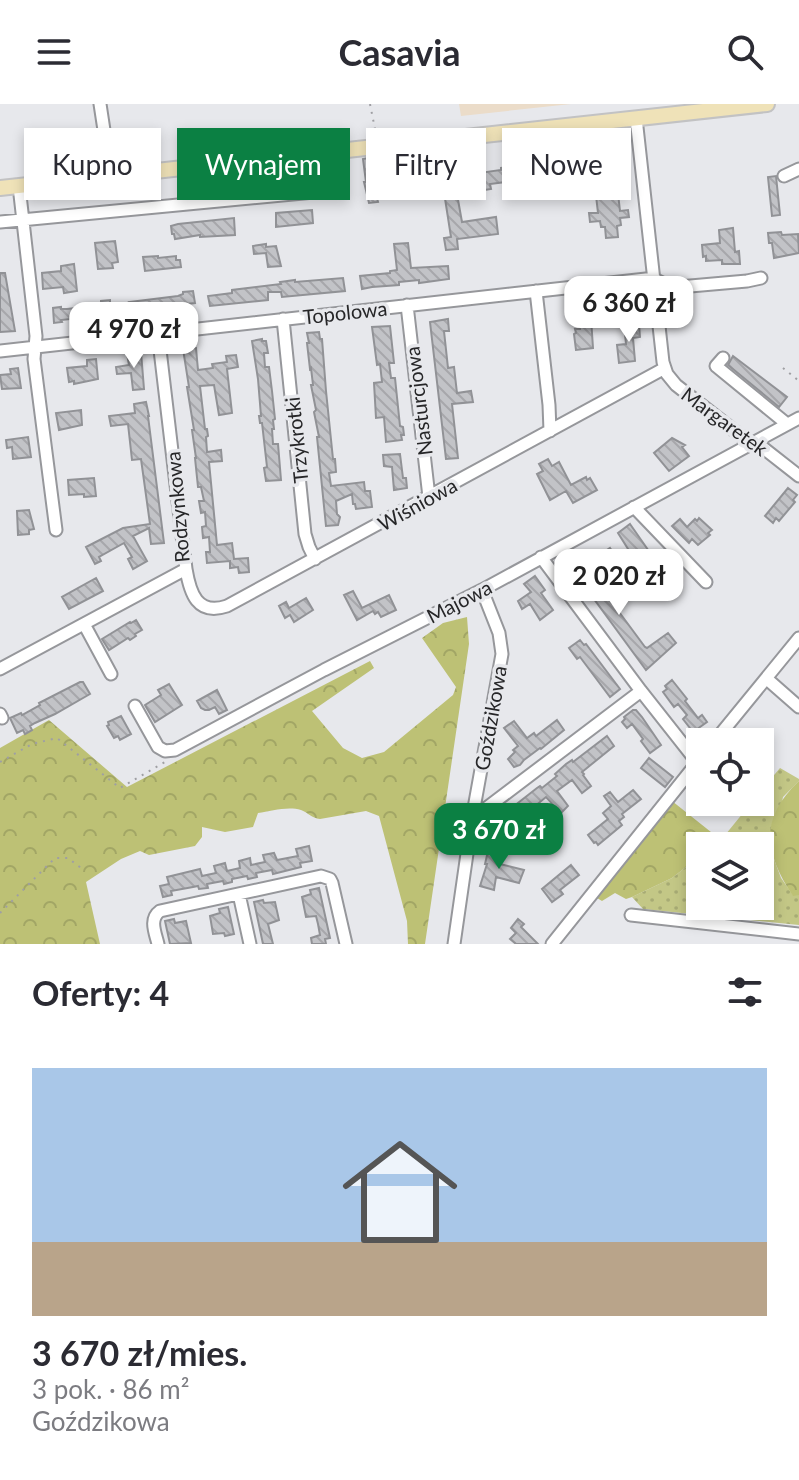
<!DOCTYPE html>
<html lang="pl">
<meta charset="utf-8">
<style>
body{margin:0;font-family:Lato,sans-serif;background:#f2f2f3;color:#2b2b33;height:100vh;display:flex;flex-direction:column;font-size:30px;white-space:nowrap}
*{box-sizing:border-box;margin:0}
p{font-size:26px;color:#7c7c81}
.icon{flex:none;width:44px;height:44px;fill:none;stroke:currentColor;stroke-width:2;stroke-linecap:round;stroke-linejoin:round}
.map{position:relative;height:840px;overflow:hidden}
.sheet{display:flex;flex-direction:column;background:#fff;flex:1}
.sheet>*{flex:none}
.guide{position:absolute;left:24px;top:24px;width:752px;height:72px;display:flex;gap:16px}
.buttons{position:absolute;left:686px;top:624px;display:grid;gap:16px}
.buttons a{display:grid;place-items:center;width:88px;height:88px;border-radius:0px;background:#fff;box-shadow:0 4px 12px #0003;font-size:40px}
.price{position:absolute;translate:-50% -68px;padding:0 18px;border-radius:16px;background:#fff;color:#222;font-size:26px;line-height:52px;filter:drop-shadow(0 2px 4px #0008)}
.price::after{content:'';position:absolute;left:50%;top:48px;width:24px;height:18px;margin-left:-12px;background:inherit;clip-path:polygon(0 0,100% 0,50% 100%)}
.price.active{background:#0b8043;color:#fff}
ul{padding:0;list-style:none}
li{display:grid;align-content:center;gap:16px;height:424px;padding:0 32px}
li+li{border-top:2px solid #e1e1e2}
li span{display:grid;place-items:center;height:248px;border-radius:0px;color:#555}
li>.icon{margin-inline-start:auto}
span .icon{width:144px;height:144px;fill:#fffc;stroke-width:1}
li b{font-size:34px}
h2{display:flex;justify-content:space-between;align-items:center;height:96px;padding:0 32px;font-size:34px}
.pill{padding:0 28px;border-radius:0px;background:#fff;box-shadow:0 4px 12px #0003;font-size:28px;line-height:72px}
.pill.active{background:#0b8043;color:#fff}
header{display:flex;justify-content:space-between;align-items:center;height:104px;padding:0 32px;background:#fff;font-size:36px;font-weight:700}
.map>svg:first-child{display:block}
.commercial{fill:#ebdcc9}
.grass{fill:url(#grass-dots)}
.forest{fill:url(#forest-crowns)}
.building{fill:url(#building-back-hatch);stroke:#919296;stroke-width:2}
.lines{fill:none;stroke-linecap:round;stroke-linejoin:round}
.minor-casing{stroke:#96979b;stroke-width:15}
.major-casing{stroke:#c2c2c3;stroke-width:18}
.path{stroke:#9f9fa3;stroke-width:2;stroke-dasharray:2 6;stroke-linecap:butt}
.minor{stroke:#fff;stroke-width:11}
.major{stroke:#efe2b8;stroke-width:14}
.labels{text-anchor:middle;dominant-baseline:central;stroke-width:7;stroke-linejoin:round;paint-order:stroke}
.street-label{font-size:20px;fill:#262628;stroke:#e7e8ec}
</style>
<header><svg class="icon" aria-label="menu" viewBox="0 0 24 24"><path d="M4 6h16M4 12h16M4 18h16"/></svg>Casavia<svg class="icon" aria-label="search" viewBox="0 0 24 24"><circle cx="10" cy="10" r="6"/><path d="M15 15l6 6"/></svg></header>
<div class="map">
<svg width="799" height="840" viewBox="0 0 799 840">
<defs>
<pattern id="grass-dots" width="8" height="8" patternUnits="userSpaceOnUse" patternTransform="scale(2)"><rect width="8" height="8" fill="#c3c786"/><path d="M2 2h.1M6 6h.1" fill="none" stroke="#a7ab74" stroke-width="1.8" stroke-linecap="round"/></pattern>
<pattern id="forest-crowns" width="20" height="18" patternUnits="userSpaceOnUse" patternTransform="scale(2)"><rect width="20" height="18" fill="#bdc175"/><path d="M2 6a3 3 0 1 1 6 0M12 15a3 3 0 1 1 6 0" fill="none" stroke="#a2a665"/></pattern>
<pattern id="building-back-hatch" width="6" height="6" patternUnits="userSpaceOnUse" patternTransform="scale(2)"><rect width="6" height="6" fill="#c2c3c7"/><path d="M-1 5l2 2M0 0l6 6M5-1l2 2" fill="none" stroke="#a7a7ab"/></pattern>
</defs>
<rect width="100%" height="100%" fill="#e7e8ec"/>
<path class="commercial" d="M459 0H571L461 12Z"/>
<path class="grass" d="M780 664 799 675V677L783 693 771 747 781 774 793 791H799V821L643 805 632 793 672 774 700 752V802H760V742H714L721 736 752 698H760V688Z"/>
<path class="forest" d="M467 513 469 540 425 840H408L407 817 379 712 366 707 320 715C311 714 309 709 301 706 288 702 271 707 258 709L253 723 225 728 202 723V733L195 742 149 751 140 747 121 755 86 778 100 840H0V644L49 616 127 683 370 557 374 564 312 607 343 644 362 654 384 648 453 591 456 583 422 534 443 519Z
M799 677V791L793 792C764 748 759 715 799 677Z
M672 697 721 736 714 742H700V752L672 774 632 793 626 795 615 789 602 797 597 794V790Z"/>
<path class="building" d="M368 54 370 62 380 61 382 73 372 74 378 98 369 99 364 78H366L363 55Z
M535 62V67L541 66 542 76 528 78V75L490 80 491 85 472 88 469 73 480 72 479 69 501 66V64L510 63V65Z
M453 68 462 118 496 113 498 130 457 135 458 145 446 146 444 134 451 133 441 69Z
M616 72 620 107 628 106 629 113 620 114 621 121 617 122 618 133 606 134 605 123H601L600 117 590 118 589 109H598L594 74Z
M776 72 780 111 772 112 768 73Z
M312 106 313 119 276 123V109Z
M234 114 235 131 200 133V131L175 135 174 130H172L171 122 178 120Z
M733 124 735 148 739 147 740 160H722V156L706 157V152L703 153 702 141 720 139 719 126Z
M781 128 782 131 798 130 799 149 774 154 772 139H769L768 129Z
M115 137 118 158 112 159 113 164 98 165 95 139Z
M408 139 411 164 448 162 449 175 419 179V176L399 178V181L372 183 362 185 360 172 390 169V167L397 166 394 140Z
M266 140V143L276 142 281 162 268 163 266 149 254 150 253 142Z
M158 152V154L176 152V156H180L181 163 145 167 143 153Z
M74 160 77 187 64 189 63 183 43 185 42 169 61 167V162Z
M0 169H5L15 227 0 228Z
M343 174 345 187 282 193 281 188H268V196L210 202 208 192 232 189V186L281 180 280 178 295 176V178Z
M193 187 195 199 167 202 168 206 157 208 156 203 141 205 142 209 89 215 80 218 79 214 61 216 62 218 54 219 53 204 61 203V205H67L101 201V197L110 196V202L130 200 129 198 178 192 183 190V188Z
M590 199 593 244 576 246 574 230 576 229 575 225H580L578 202Z
M448 215 449 227H444L448 264 454 263 457 289 471 287 473 298 452 300 458 354 446 355 430 218Z
M639 220 640 233 633 234 635 257 619 259 617 241 626 240 624 221Z
M390 222 394 259H389L391 274H395L400 322 403 323 404 331H401L402 336 386 338 384 313 376 314 374 279 382 278 380 260 377 261 372 223Z
M319 228 320 235H322L326 287 333 355H335L336 368 329 369 331 382 364 378 365 387H370L372 403 356 405 355 400H353L352 390 336 397 337 410 340 413 338 421 326 422 317 333H319L314 308 316 306 311 281H313L311 264 310 265 307 239H309L307 229Z
M262 235V237H266L268 249H264L265 263H269L272 287 275 315 273 316 274 325H272L273 340H278L281 376 266 377 264 364 267 363 262 319H260L259 312H261L258 275 252 237Z
M196 244 198 266 213 264 212 260 227 258 226 252 236 251 238 263 227 265 232 309 219 311 214 281 200 282 205 325H207L208 332 206 333 207 348 221 346 222 357 209 358 217 441 232 439 234 455 248 454 249 468 239 469 238 463 230 464V457L207 459 206 448H210L209 433 203 434 202 423 206 422 205 408 201 409 199 397H204L201 383H198L195 354H196L192 326H194L187 283H189L183 245Z
M141 248 144 285 133 286 131 269 117 270 116 263 129 261 127 250Z
M733 252 787 293 779 303 728 261Z
M96 255 98 275 74 280V277L69 278 67 264 87 262V256Z
M18 264 21 284 2 285 0 271 11 270 10 265Z
M146 298 149 312H148L164 439 151 440 149 424 133 432 147 457 133 465 128 455 132 453 124 439 99 453 101 457 95 460 86 443 123 424 150 420 141 355 132 356 128 320 111 322 109 312 135 309 134 300Z
M81 306 82 321 59 326 56 309Z
M28 333 31 353 13 355 12 343 7 344 6 336Z
M672 334 685 341 682 343 689 352 669 367 654 349Z
M400 350 403 374H406L407 384 394 386 392 363 384 362 383 351Z
M548 355 552 362 559 358 571 381 586 373 587 376 590 374 597 386 573 399 566 387 550 396 537 370 543 367 539 360Z
M94 374 96 392 84 393V390L69 391 68 376Z
M788 384 797 391 793 396 795 398 779 417 776 414 773 419 765 412Z
M29 406 34 425 29 426V430L18 431 17 407Z
M699 414 712 426 708 429 710 431 698 441 692 435 689 439 672 422 680 415 687 423 695 415 697 417Z
M630 420 653 453 643 460 633 446 630 448 618 429Z
M610 444 626 467 621 470 624 473 617 478 610 468 607 470 602 463 604 462 598 452Z
M574 447 645 543 647 544 668 529 676 539 646 566 564 454 566 453 565 451Z
M535 472 545 486 541 489 553 506 540 516 530 500 522 505 518 497 531 488 524 480Z
M96 474 103 487 69 505 62 493Z
M353 487 362 504 389 491 396 506 381 513 378 508 375 510 373 507 357 516 344 491Z
M306 494 313 506 294 518 290 511 285 514 279 502 286 498 289 504Z
M136 516 142 526 135 530 136 532 130 536 128 534 109 546 102 535 130 518 131 519Z
M580 536 584 541 586 540 620 585 610 593 580 553 577 555 569 544Z
M672 576 687 595 685 597 698 614 702 611 707 618 693 628 683 615 687 611 678 600 674 603 663 588 667 585 665 582Z
M80 578H83L90 590 55 610 35 619 30 622 32 626 25 630 23 626 17 629 10 614 21 609 22 611 40 601 39 599Z
M169 580 182 601 155 618 145 601 161 591 158 586Z
M217 586 227 606 219 610 215 603 209 606H205L201 604 197 597Z
M633 606H636L642 613 661 641 650 649 641 637 643 635 632 620 627 624 622 618 625 615 624 613Z
M121 612 131 630 120 636 118 632 114 634 107 622 109 621 108 618Z
M557 616 564 626 541 645 540 644 524 656 520 661 514 663 508 655 515 648 513 646 518 642 504 624 514 617 527 634 534 629 536 632Z
M607 632 614 642 582 668 584 670 583 671 591 682 582 689 572 676 557 687 568 702 561 709 546 693 529 707 530 708 499 731 491 720 537 684 540 682 542 684 557 672 555 670 566 660 572 656 573 658Z
M649 654 673 673 665 683 641 664Z
M633 686 641 695 622 710 624 713 619 717 622 721 598 741 596 738 594 739 588 731 608 715 603 709 611 702 604 692 610 688 618 698Z
M309 742 312 757 300 759 301 763 273 770 272 766 256 769 257 773 248 775 247 772 232 775V778L224 780 223 777 207 780 208 784 199 785 198 782 193 783 171 787 172 791 163 793 160 782 169 780 167 773 200 765 202 772 216 769 214 762 225 759 227 767 240 764 239 757 250 754 251 761 265 758 263 751 274 749 277 756 298 752 296 745Z
M492 745 503 747 500 760 524 766 519 779 496 773 494 786 480 782 487 760H485L488 747 491 748Z
M571 761 579 771 560 786 563 790 552 798 542 785Z
M319 784 330 834 325 835 326 840H312L311 834 320 831 318 820 316 812 306 813 302 793 311 790 310 786Z
M263 796 264 799 275 798 279 816 268 820 273 840H263L256 807 254 798Z
M228 803 234 830 225 832 224 829 213 830 210 812 220 809 219 805Z
M174 815 175 819 186 817 191 839 170 840 165 817Z
M518 815 524 820 521 823 538 840H516L510 835 516 829 511 824Z"/>
<g class="lines">
<g class="minor-casing">
<path id="minor" d="M100 0 111 72
M636 14 663 258 667 270 676 281 746 336 762 343 799 372
M784 72 799 65
M19 82 36 232 34 255 56 426
M0 118 314 88
M536 187 549 301 550 327
M407 201 429 393
M283 215 305 430 309 443 315 455
M0 247 646 175H654L662 179 679 183 747 177 761 174
M723 254 716 262 787 320
M634 403 706 478
M541 453 641 587 697 658
M186 465C190 489 197 512 227 502L665 264
M84 520 111 570
M0 565 186 465 158 229
M767 575 799 603
M135 602 158 643 165 647 175 646 324 566 482 486 799 314
M0 610 2 614
M714 638 799 534
M472 715 641 587
M239 790 250 840
M631 811 799 830
M158 840C155 828 149 815 160 807L321 772 330 775 332 779 346 840
M454 840 472 715 502 550 499 529 482 486
M552 840 700 655"/>
</g>
<g class="major-casing">
<path id="major" d="M0 84 767 0"/>
</g>
<path class="path" d="M370 0 376 30
M783 264 799 277
M0 658 32 640 57 634 120 684 165 658
M0 809 55 754H68L81 764"/>
<use href="#minor" class="minor"/>
<use href="#major" class="major"/>
</g>
<g class="labels">
<g class="street-label">
<text transform="translate(345 208) rotate(-6)">Topolowa</text>
<text transform="translate(418 297) rotate(-97)">Nasturcjowa</text>
<text transform="translate(725 317) rotate(36)">Margaretek</text>
<text transform="translate(296 336) rotate(-96)">Trzykrotki</text>
<text transform="translate(417 400) rotate(-29)">Wiśniowa</text>
<text transform="translate(177 403) rotate(-95)">Rodzynkowa</text>
<text transform="translate(459 497) rotate(-27)">Majowa</text>
<text transform="translate(490 614) rotate(-80)">Goździkowa</text>
</g>
</g>
</svg>
<div class="buttons">
<a><svg class="icon" aria-label="locate" viewBox="0 0 24 24"><circle cx="12" cy="12" r="6"/><path d="M12 2v4M12 18v4M2 12h4M18 12h4"/></svg></a>
<a><svg class="icon" aria-label="layers" viewBox="0 0 24 24"><path d="M12 4l9 5-9 5-9-5zM3 14l9 5 9-5"/></svg></a>
</div>
<b class="price" style="left:629px;top:240px">6 360 zł</b>
<b class="price" style="left:134px;top:266px">4 970 zł</b>
<b class="price" style="left:619px;top:513px">2 020 zł</b>
<b class="price active" style="left:499px;top:767px">3 670 zł</b>
<div class="guide">
<a class="pill">Kupno</a>
<a class="pill active">Wynajem</a>
<a class="pill">Filtry</a>
<a class="pill">Nowe</a>
</div>
</div>
<section class="sheet">
<h2>Oferty: 4<svg class="icon" aria-label="filters" viewBox="0 0 24 24"><path d="M4 7h16M4 17h16"/><circle cx="9" cy="7" r="2"/><circle cx="15" cy="17" r="2"/></svg></h2>
<ul>
<li><span style="background:linear-gradient(#a9c7e8 70%,#b9a48a 0)"><svg class="icon" aria-label="home" viewBox="0 0 24 24"><path d="M3 11l9-7 9 7M6 9v11h12V9"/></svg></span><div><b>3 670 zł/mies.</b><p>3 pok. · 86 m²</p><p>Goździkowa</p></div></li>
</ul>
</section>
